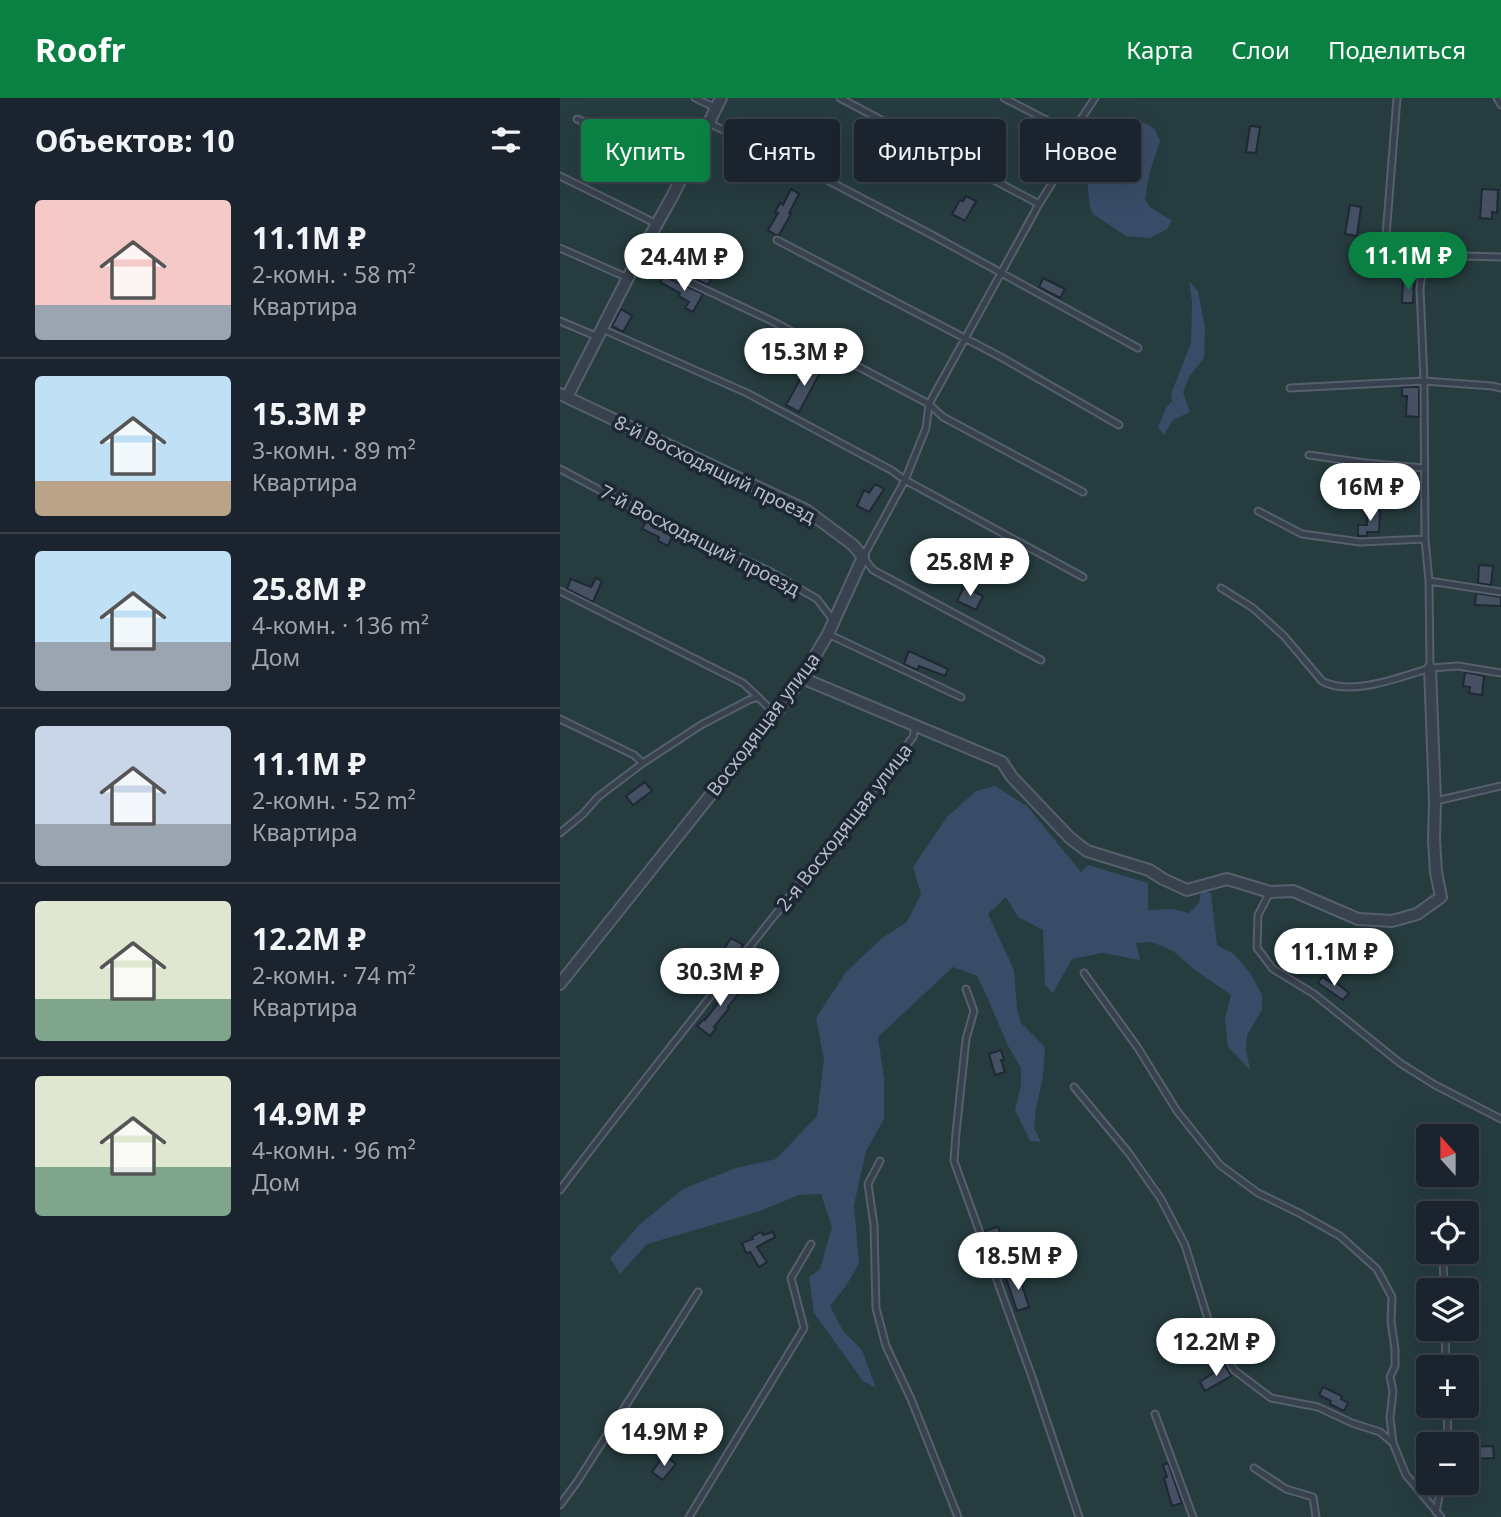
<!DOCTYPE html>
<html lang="ru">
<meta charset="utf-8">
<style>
body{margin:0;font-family:"Noto Sans",sans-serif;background:#282f3a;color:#f1f3f6;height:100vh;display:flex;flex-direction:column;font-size:26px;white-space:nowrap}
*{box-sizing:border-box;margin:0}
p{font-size:23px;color:#a0a4aa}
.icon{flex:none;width:38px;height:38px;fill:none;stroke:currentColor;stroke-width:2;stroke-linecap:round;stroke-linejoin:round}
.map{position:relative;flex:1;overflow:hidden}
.sheet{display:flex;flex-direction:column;background:#1b232e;width:560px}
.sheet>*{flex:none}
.guide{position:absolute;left:21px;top:21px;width:665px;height:63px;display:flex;gap:14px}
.needle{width:46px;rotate:339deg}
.tools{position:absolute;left:856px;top:1026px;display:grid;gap:14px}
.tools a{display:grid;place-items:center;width:63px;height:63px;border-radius:7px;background:#1b232e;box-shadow:0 7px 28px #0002,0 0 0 2px #39404a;font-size:35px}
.price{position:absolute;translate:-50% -60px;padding:0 16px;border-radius:24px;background:#fff;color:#222;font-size:23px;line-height:46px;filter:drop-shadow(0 2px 4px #0008)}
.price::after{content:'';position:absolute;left:50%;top:42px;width:21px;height:16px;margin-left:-10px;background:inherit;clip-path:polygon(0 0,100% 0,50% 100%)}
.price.active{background:#0b8043;color:#fff}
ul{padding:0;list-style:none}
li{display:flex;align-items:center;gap:21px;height:175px;padding:0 35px}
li+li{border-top:2px solid #39404a}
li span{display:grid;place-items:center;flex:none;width:196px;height:140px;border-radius:7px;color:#555}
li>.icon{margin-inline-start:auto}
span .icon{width:84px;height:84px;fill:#fffc;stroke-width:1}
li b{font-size:30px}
h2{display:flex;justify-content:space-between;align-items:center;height:84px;padding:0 35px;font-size:30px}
.chip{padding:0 24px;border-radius:7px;background:#1b232e;box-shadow:0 7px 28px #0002,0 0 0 2px #39404a;font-size:24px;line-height:63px}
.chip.active{background:#0b8043;color:#fff}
header{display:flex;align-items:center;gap:42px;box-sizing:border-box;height:98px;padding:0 35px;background:#0b8043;color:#fff}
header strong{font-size:33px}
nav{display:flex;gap:38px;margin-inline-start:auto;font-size:24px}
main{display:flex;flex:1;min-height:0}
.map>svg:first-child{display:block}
.green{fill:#263c3f;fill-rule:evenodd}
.water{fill:#394c67}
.building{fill:#455162;stroke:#1f2835;stroke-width:2}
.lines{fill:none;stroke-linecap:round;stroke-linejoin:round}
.service-casing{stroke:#565f6c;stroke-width:9}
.minor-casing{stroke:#565f6c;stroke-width:14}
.service{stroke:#38414e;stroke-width:5}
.minor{stroke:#38414e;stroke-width:10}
.labels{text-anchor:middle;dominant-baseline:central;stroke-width:7;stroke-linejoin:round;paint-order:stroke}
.street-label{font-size:19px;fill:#b4bcc9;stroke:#1d2633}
</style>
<header>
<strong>Roofr</strong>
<nav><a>Карта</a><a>Слои</a><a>Поделиться</a></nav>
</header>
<main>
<section class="sheet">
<h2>Объектов: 10<svg class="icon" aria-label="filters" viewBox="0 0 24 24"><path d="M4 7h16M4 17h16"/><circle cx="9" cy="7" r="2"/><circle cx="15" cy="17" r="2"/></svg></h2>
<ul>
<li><span style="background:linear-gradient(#f6c9c9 75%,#9aa5b1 0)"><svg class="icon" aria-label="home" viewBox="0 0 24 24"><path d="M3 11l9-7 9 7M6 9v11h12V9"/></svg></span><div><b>11.1M ₽</b><p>2-комн. · 58 m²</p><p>Квартира</p></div></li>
<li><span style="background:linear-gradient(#bfe0f5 75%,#b9a48a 0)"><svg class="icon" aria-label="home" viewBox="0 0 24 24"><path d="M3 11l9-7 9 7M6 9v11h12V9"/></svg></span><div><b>15.3M ₽</b><p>3-комн. · 89 m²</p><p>Квартира</p></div></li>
<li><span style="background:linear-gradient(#bfe0f5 65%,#9aa5b1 0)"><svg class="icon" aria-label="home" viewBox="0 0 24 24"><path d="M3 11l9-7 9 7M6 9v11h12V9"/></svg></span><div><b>25.8M ₽</b><p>4-комн. · 136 m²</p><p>Дом</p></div></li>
<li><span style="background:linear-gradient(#c9d6e8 70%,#9aa5b1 0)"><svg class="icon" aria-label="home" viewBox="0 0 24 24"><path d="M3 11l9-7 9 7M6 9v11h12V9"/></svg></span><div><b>11.1M ₽</b><p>2-комн. · 52 m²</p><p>Квартира</p></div></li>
<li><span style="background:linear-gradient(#dfe7d0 70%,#7fa58c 0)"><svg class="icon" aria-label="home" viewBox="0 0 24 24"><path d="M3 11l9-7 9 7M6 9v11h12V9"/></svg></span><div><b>12.2M ₽</b><p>2-комн. · 74 m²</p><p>Квартира</p></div></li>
<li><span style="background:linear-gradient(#dfe7d0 65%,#7fa58c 0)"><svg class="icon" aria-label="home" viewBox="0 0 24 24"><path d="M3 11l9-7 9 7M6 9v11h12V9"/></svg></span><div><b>14.9M ₽</b><p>4-комн. · 96 m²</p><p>Дом</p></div></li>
</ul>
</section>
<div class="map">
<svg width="941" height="1419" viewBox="0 0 941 1419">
<rect width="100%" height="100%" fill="#242f3e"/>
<path class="green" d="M0 0H941V1419H0ZM868 1038H906V1076H868ZM868 1115H906V1153H868ZM868 1192H906V1230H868ZM868 1269H906V1307H868ZM868 1346H906V1384H868Z"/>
<path class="water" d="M549 19C563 20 585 21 595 32 597 36 598 40 600 43L590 73 585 101 590 109 612 123 607 131 590 140 566 138 533 116 530 109 526 73 521 58 534 29Z
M629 183 638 193 645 230 644 260 629 279 623 294 630 314 613 322 604 337 598 329 606 310 612 303 611 296 631 245 632 204Z
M435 688 467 708 521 774 528 767 588 785V812L613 811 629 815 639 805 641 793 651 795 657 847 674 856 691 876 702 897V912L687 937 686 951 690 972 668 949 665 921 671 897 635 872 613 853 592 844 576 845 580 862 542 855 512 861 493 895 485 887 483 832 458 819 446 799 428 816 454 872 457 911 461 925 485 949 483 979 476 1010 474 1030 481 1044 470 1043 455 1012 461 987V970L448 948 428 901 417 878 393 869 318 939 324 980V1021L306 1053 294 1107 299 1165 286 1188 270 1208 283 1233 302 1252 316 1290 303 1283 254 1215 249 1179 260 1171 272 1129 261 1096 239 1097 197 1114 87 1146 60 1176 50 1160 79 1127 123 1091 176 1070 216 1061 257 1018 264 962 256 920 286 874 322 840 347 824 361 796 353 769 387 719 416 693Z"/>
<path class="building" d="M690 28 700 29 696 55 686 54Z
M231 91 239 96 229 115 231 116 219 137H216L208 132 218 115 215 114 220 105 223 107Z
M922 91 938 92 937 115 932 114V121L920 120Z
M406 98 416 103 405 123 392 116 400 102 403 103Z
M790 107 801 109 797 138 785 136Z
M112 163 123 168 125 165 150 179 149 181 151 182 148 187 109 169Z
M104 178 143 196 133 214 125 210 129 204 119 198 120 195 100 184Z
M483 180 505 191 500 200 479 189Z
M843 183H854L853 205H842Z
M61 211 72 218 63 234 52 228Z
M254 264 263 269 239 314 226 307 242 278 245 280Z
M842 289H859V319L846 318 847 298H842Z
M315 386 324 391 309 414 297 408 304 392 309 395Z
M807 411 820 412 819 434H807V438H798V427H807Z
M87 421 114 434 108 448 98 443 99 439 82 431Z
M919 467 933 468 931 487 918 485Z
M36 480 42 483 33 504 7 491 11 481 31 489Z
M404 489 423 498 416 512 397 503Z
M916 495 941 499V508L915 507Z
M349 553 388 571 385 578 359 568 357 572 344 566Z
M905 574 924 578 922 597 909 595 910 589 903 588Z
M85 684 92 693 73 707 66 698Z
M171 840 183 847 173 862 170 860 161 874 162 875 152 888 144 883Z
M762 879 772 885 774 883 789 895 783 902 758 885Z
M170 882 182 891 168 909 169 910 154 929 156 930 150 938 137 928 144 921 145 922 166 895 162 893Z
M441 952 444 962H441L445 974 435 977 429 956Z
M438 1129 441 1137 439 1138 446 1163 437 1166 425 1133Z
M201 1134 203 1137 213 1134 215 1139 197 1149 207 1164 199 1169 190 1154 186 1155 182 1145 193 1141 192 1139Z
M461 1176 464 1186 462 1187 469 1209 457 1213 446 1180Z
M665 1267 671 1278 645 1293 640 1284Z
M763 1289 782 1298 781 1301 788 1305 784 1313 770 1306 771 1303 759 1297Z
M933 1348 934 1360 909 1361 908 1349Z
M104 1357 116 1366 103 1382 92 1374Z
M608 1365 622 1405 612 1408 604 1380 607 1379 603 1367Z"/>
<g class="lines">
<g class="service-casing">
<path id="service" d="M135 0 156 10
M280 0 479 106
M444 0 498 28 509 39
M837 0 825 150 864 157 941 159
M937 0 941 7
M17 21 127 68
M149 25 269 83 372 137 578 250
M0 78 97 126
M217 142 439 258 559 327
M0 150 68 180
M78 160 212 223 369 306 383 319 523 394
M0 223 38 239
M42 231 187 295 331 372 345 382 523 479
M730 290 864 283 932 288 941 290
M749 357 805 365 864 370
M0 371 64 405 209 473 257 501 273 522
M698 413 742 436 800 444 865 441
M869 483 941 494
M661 490 693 510 724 538 762 583C790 599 841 579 870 570L869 483 865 441 864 283 860 191 864 157
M0 493 183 585 198 599
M268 536 401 599
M481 562 313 472 303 459 345 382 366 330 369 306 479 106 494 82 509 39 535 0
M871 570 898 568 941 575
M0 621 74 657 83 665
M876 703 941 688
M0 735 23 716 38 699 83 665 141 627 189 602 198 599 215 616
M710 794 698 817 697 850 713 871 754 896 840 965 875 987 941 1021
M524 875 578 950 617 1013 660 1067 698 1095 739 1115 780 1138 817 1171 832 1199 831 1223 835 1251V1268L830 1279 833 1293 830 1320 833 1345
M406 891 414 913 406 941 396 1035 394 1063 472 1279 519 1419
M514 989 568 1054 601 1101 625 1147 651 1231 674 1272 711 1300 758 1309 792 1325 820 1334 833 1345 846 1377 881 1419
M320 1063 308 1086 314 1127 316 1210 326 1248 351 1301 398 1419
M0 1092C115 939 238 792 353 639L355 628
M883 1156 884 1192
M885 1230 886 1269
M887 1307 888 1346
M595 1316 633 1419
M694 1370 726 1391 753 1399 756 1419
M0 1407 17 1384 138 1194
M876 1414 882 1384
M129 1419 244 1230 231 1180 251 1146"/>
</g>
<g class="minor-casing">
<path id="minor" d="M0 296 246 412 293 447 303 459 268 536 242 580 215 616 0 886
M7 299 78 160 113 97 161 0
M242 580 442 664 452 679 510 740 527 753 589 772 603 781 627 792 667 781 710 794 733 793 798 821 832 823 857 816 881 799 876 774 874 742 875 703 870 570"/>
</g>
<use href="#service" class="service"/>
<use href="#minor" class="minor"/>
</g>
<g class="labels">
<g class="street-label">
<text transform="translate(155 371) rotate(26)">8-й Восходящий проезд</text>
<text transform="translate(140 442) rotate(27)">7-й Восходящий проезд</text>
<text transform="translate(203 626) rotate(-53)">Восходящая улица</text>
<text transform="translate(284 729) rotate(-52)">2-я Восходящая улица</text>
</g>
</g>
</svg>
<div class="tools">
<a><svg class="needle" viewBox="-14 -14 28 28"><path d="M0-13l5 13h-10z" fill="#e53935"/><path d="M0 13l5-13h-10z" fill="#a0a4aa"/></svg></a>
<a><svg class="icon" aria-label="locate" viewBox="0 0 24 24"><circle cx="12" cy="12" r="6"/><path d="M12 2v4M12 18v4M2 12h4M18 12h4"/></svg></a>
<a><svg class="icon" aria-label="layers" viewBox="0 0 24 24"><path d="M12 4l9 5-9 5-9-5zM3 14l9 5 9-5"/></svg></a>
<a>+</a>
<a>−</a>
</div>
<b class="price active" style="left:848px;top:194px">11.1M ₽</b>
<b class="price" style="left:124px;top:195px">24.4M ₽</b>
<b class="price" style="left:244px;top:290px">15.3M ₽</b>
<b class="price" style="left:810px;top:425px">16M ₽</b>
<b class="price" style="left:410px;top:500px">25.8M ₽</b>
<b class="price" style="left:774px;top:890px">11.1M ₽</b>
<b class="price" style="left:160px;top:910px">30.3M ₽</b>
<b class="price" style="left:458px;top:1194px">18.5M ₽</b>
<b class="price" style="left:656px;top:1280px">12.2M ₽</b>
<b class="price" style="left:104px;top:1370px">14.9M ₽</b>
<div class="guide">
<a class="chip active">Купить</a>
<a class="chip">Снять</a>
<a class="chip">Фильтры</a>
<a class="chip">Новое</a>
</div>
</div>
</main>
